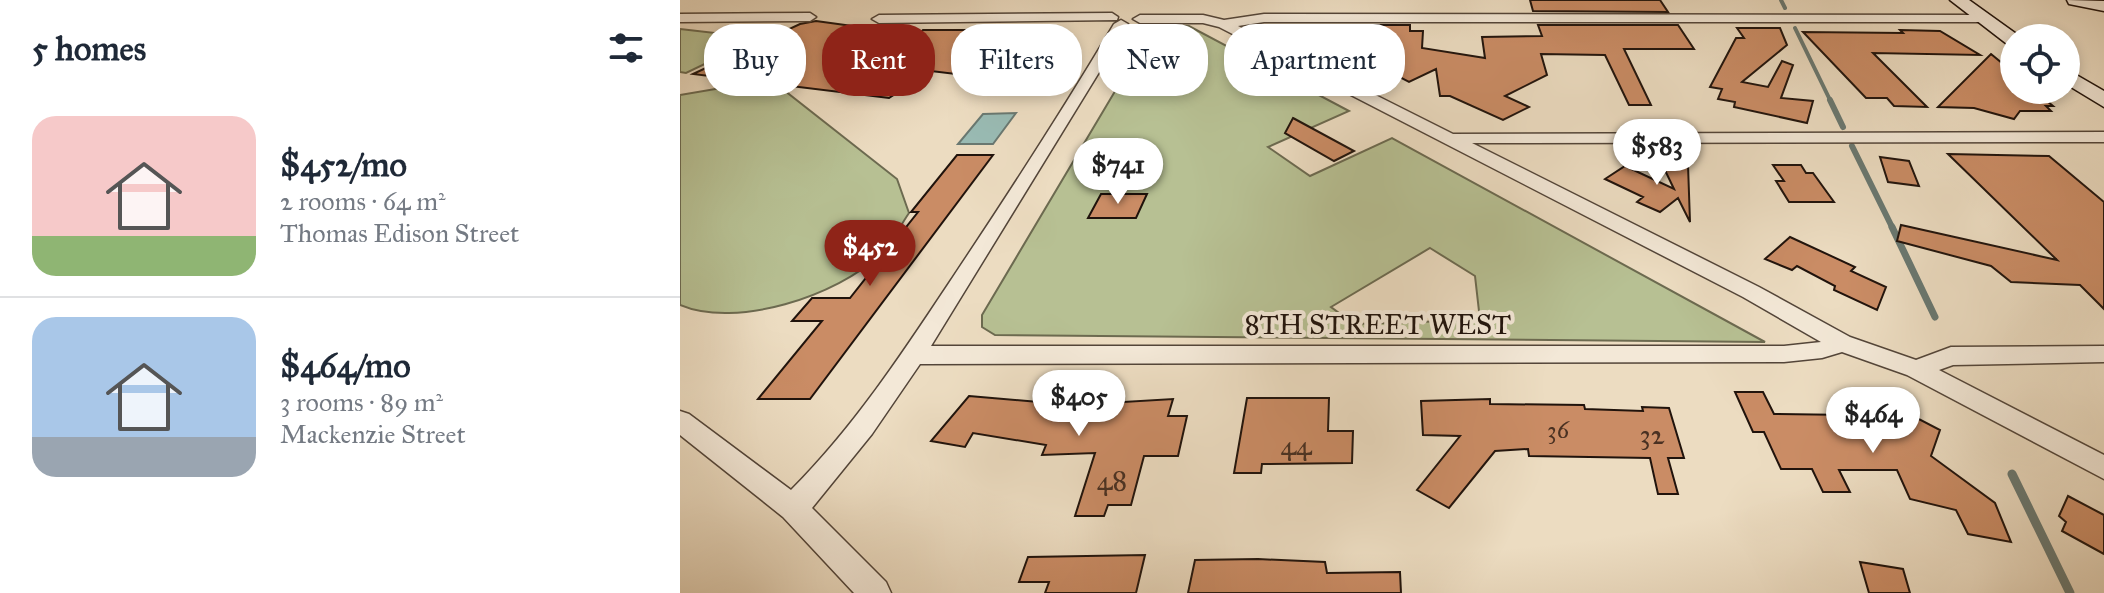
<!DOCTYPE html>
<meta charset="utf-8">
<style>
body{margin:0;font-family:"IM FELL Great Primer",serif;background:#f2f2f3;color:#1f2937;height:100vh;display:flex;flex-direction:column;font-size:30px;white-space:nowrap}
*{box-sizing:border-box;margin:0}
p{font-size:26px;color:#747a83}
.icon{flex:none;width:44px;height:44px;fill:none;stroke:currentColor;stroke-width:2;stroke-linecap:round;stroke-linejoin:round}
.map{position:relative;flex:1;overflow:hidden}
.side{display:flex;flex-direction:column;background:#fff;width:680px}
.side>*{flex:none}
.banner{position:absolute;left:24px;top:24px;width:760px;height:72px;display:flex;gap:16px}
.controls{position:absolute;left:1320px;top:24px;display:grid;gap:16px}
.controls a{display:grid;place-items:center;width:80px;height:80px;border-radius:50%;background:#fff;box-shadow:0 4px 12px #0003;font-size:40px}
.price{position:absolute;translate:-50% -68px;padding:0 18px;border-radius:28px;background:#fff;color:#222;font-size:26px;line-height:52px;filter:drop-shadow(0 2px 4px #0008)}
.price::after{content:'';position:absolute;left:50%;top:48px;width:24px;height:18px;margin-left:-12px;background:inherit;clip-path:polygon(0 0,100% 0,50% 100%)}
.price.selected{background:#8f2418;color:#fff}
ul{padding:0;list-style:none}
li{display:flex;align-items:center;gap:24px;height:200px;padding:0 32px}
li+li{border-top:2px solid #e0e1e3}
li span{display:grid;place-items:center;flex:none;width:224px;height:160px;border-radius:24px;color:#555}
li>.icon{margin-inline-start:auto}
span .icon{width:96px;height:96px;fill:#fffc;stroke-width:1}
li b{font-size:34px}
h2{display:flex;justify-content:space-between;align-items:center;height:96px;padding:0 32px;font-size:34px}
.pill{padding:0 28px;border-radius:32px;background:#fff;box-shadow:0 4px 12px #0003;font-size:28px;line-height:72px}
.pill.selected{background:#8f2418;color:#fff}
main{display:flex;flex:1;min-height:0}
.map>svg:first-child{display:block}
.green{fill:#b7c093;stroke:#6c6a50;stroke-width:2;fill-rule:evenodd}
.water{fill:#99bbb4;stroke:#697871;stroke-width:2}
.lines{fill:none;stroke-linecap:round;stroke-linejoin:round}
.stream-far3{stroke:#697871;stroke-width:4}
.stream-far2{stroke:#697871;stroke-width:6}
.stream-far1{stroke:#697871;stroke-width:7}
.stream{stroke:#697871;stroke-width:9}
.building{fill:#ca8c65;stroke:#20130c;stroke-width:2}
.minor-casing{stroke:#534539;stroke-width:3}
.secondary-casing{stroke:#20130c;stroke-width:3}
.minor{fill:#f3e8d7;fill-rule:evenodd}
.secondary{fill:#f3e8d7;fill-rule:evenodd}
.labels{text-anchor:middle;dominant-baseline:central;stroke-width:8;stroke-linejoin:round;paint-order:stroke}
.number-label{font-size:24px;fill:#4a3122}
.street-label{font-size:28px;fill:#20130c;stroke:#f3e8d7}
.near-number-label{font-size:28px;fill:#4a3122}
</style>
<main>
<section class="side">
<h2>5 homes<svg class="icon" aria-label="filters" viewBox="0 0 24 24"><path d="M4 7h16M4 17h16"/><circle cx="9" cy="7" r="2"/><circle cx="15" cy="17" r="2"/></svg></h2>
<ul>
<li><span style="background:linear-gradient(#f6c9c9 75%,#8fb573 0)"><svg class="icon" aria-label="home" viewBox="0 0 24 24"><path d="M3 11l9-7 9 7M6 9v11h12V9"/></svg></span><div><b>$452/mo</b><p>2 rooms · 64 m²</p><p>Thomas Edison Street</p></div></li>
<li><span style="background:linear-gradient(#a9c7e8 75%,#9aa5b1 0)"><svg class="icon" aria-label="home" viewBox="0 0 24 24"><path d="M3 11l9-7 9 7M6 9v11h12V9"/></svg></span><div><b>$464/mo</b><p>3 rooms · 89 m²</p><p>Mackenzie Street</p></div></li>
</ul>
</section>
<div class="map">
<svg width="1424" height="593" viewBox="0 0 1424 593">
<rect width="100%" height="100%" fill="#ecdcc1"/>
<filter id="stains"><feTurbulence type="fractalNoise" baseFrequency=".0025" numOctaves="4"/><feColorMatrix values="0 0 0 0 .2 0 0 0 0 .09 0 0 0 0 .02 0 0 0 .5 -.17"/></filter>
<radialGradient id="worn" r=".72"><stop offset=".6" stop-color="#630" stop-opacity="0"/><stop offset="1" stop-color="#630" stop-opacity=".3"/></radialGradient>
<path class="green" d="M485 25 509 26 669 111 588 147 630 176 712 138 1085 342 315 335 302 327V315L472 29ZM750 248 795 276 800 320 674 324 651 307Z
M0 29 79 38 6 73 0 72Z
M53 86H76L105 91 217 179 229 213C220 226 212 243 201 254 157 296 56 329 0 305V95Z"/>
<path class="water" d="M336 113 313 144H278L303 114Z"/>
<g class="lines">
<path class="stream-far3" d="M1101 0 1105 8
M1115 28 1151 102"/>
<path class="stream-far2" d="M1150 100 1163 127
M1172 146 1213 229"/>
<path class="stream-far1" d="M1212 227 1255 317"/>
<path class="stream" d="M1332 474 1390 593"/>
</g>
<path class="building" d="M850 0H980L988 12 853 11Z
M136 21 238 35 243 30H356L330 61 349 64 326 80 251 71 209 98 13 74 120 24Z
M665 25H730V31H743L742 48 805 58 802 37 862 36 858 25H998L1014 49H944L971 105H949L925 55 861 54 867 75 825 96 849 107 823 120 770 96H760L756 69 729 82 656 44Z
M1057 28H1100L1107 45 1062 82 1088 87 1102 61 1113 65 1101 98 1133 101 1127 123 1054 107 1055 102 1038 99 1042 89 1030 87 1056 38H1064Z
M1220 30 1260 31 1300 55 1193 53 1247 107 1214 106 1207 98H1186L1123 32 1223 33Z
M1311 54 1334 73V90H1354L1373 106H1366L1371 111H1340L1334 119 1294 108 1258 107Z
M613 118 674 151 654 161 605 133Z
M1268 154 1369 156 1424 202V309L1400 285 1331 282 1311 266 1217 241 1221 225 1377 260Z
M277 155H313L130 399H78L142 321H112L132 298H170L238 212H231Z
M1200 157 1229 161 1239 186 1208 182Z
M982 164 1008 165 1010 222 998 198 980 212 957 202 963 197 925 179 945 166 994 189Z
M1093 165H1121L1126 173H1133L1154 202H1109L1096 181H1104Z
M421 194H467L456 218H408Z
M1110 237 1175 267 1171 271 1206 287 1197 310 1154 290 1155 286 1117 266 1112 270 1085 259Z
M1055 392H1083L1094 414 1170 415 1187 392 1260 430 1251 456 1315 503 1331 542 1288 534 1276 510 1230 499 1217 470H1159L1170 492H1143L1132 469H1101L1084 432H1073Z
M289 396 393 405 493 399 488 416H507L498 456H464L451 505H428L424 516H395L415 453 362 455 366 445 293 433 285 447 251 441Z
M567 398H649L648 431H673L672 463 582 464 581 473H554Z
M810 399V404L904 405 905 409 963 411 962 407 989 408 1004 458H988L998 494H978L970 458 849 456 848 449 815 451 769 508 737 490 780 436 743 435 741 401Z
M1388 496 1424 515V554L1382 531 1386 522 1379 516Z
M465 555 456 593H365L369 582H339L348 557Z
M578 559 645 562 647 573 720 572 721 593H508L515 560Z
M1180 562 1223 569 1230 593H1189Z"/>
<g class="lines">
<g class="minor-casing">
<path id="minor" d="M432 13 438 17 437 20 199 23 192 19 199 15Z
M0 14 130 13 136 17 130 21 0 22Z
M584 14 1307 15V21L1302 22H584L558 26 773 134 1424 132V142L792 143 1079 287 1170 337 1236 360 1271 347 1424 346V362L1273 365 1259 370 1424 455V479L1227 375 1162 352 1142 358 1104 362 240 364 192 434 132 508 206 582 211 593H174L103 517 0 435V411L9 414 111 490C176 425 226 348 277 271 331 190 384 108 434 24L441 20 448 24 429 56 251 346H1104L1141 342 1063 297 539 27 523 23H460L453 19 460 15H523L544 20Z"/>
</g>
<g class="secondary-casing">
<path id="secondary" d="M1270 0H1289L1342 38H1334V46L1327 44Z
M1387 0 1424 1V11L1389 4Z
M1386 69 1424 91V107L1386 84Z"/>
</g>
<use href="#minor" class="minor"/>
<use href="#secondary" class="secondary"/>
</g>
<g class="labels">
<g class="number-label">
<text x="878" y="430">36</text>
</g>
<g class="street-label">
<text x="698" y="324">8TH STREET WEST</text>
</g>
<g class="near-number-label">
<text x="972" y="434">32</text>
<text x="616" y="445">44</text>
<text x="432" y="480">48</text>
</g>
</g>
<rect width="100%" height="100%" filter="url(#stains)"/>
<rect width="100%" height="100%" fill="url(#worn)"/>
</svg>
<div class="controls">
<a><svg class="icon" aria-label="locate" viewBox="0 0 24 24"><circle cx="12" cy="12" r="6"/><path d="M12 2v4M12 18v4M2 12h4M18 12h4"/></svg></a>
</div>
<b class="price" style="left:977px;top:187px">$583</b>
<b class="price" style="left:438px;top:206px">$741</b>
<b class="price selected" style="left:190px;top:288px">$452</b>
<b class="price" style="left:399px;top:438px">$405</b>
<b class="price" style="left:1193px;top:455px">$464</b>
<div class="banner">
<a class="pill">Buy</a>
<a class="pill selected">Rent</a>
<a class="pill">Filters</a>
<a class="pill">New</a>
<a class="pill">Apartment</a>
</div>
</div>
</main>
